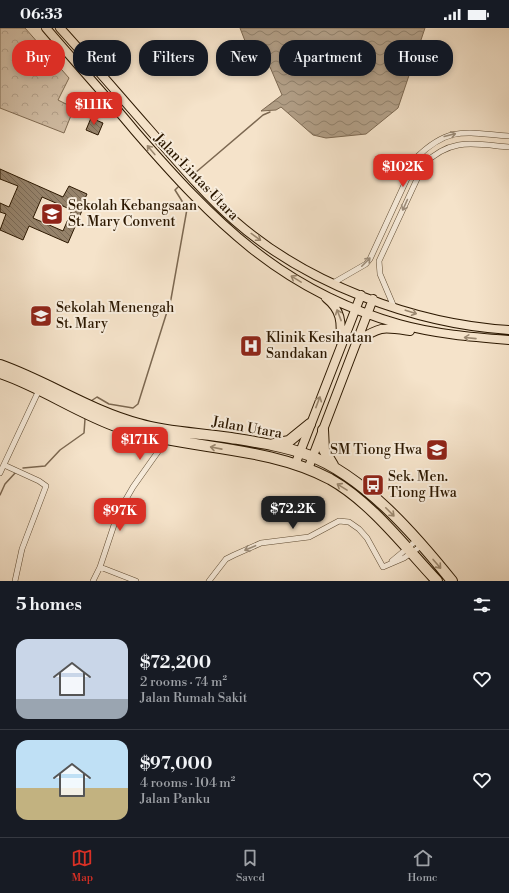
<!DOCTYPE html>
<meta charset="utf-8">
<style>
body{margin:0;font-family:"Libre Bodoni",serif;background:#20242c;color:#f1f3f6;height:100vh;display:flex;flex-direction:column;font-size:15px;white-space:nowrap}
*{box-sizing:border-box;margin:0}
p{font-size:13px;color:#9ea1a6}
.icon{flex:none;width:22px;height:22px;fill:none;stroke:currentColor;stroke-width:2;stroke-linecap:round;stroke-linejoin:round}
.map{position:relative;height:553px;overflow:hidden}
.panel{display:flex;flex-direction:column;background:#171b24;flex:1}
.panel>*{flex:none}
.guide{position:absolute;left:12px;top:12px;width:485px;height:36px;display:flex;gap:8px}
.price{position:absolute;translate:-50% -34px;padding:0 9px;border-radius:8px;background:#d93025;color:#fff;font-size:13px;line-height:26px;filter:drop-shadow(0 1px 2px #0008)}
.price::after{content:'';position:absolute;left:50%;top:24px;width:12px;height:9px;margin-left:-6px;background:inherit;clip-path:polygon(0 0,100% 0,50% 100%)}
.price.selected{background:#222;color:#fff}
ul{padding:0;list-style:none}
li{display:flex;align-items:center;gap:12px;height:100px;padding:0 16px}
li+li{border-top:1px solid #363941}
li span{display:grid;place-items:center;flex:none;width:112px;height:80px;border-radius:12px;color:#555}
li>.icon{margin-inline-start:auto}
span .icon{width:48px;height:48px;fill:#fffc;stroke-width:1}
li b{font-size:17px}
h2{display:flex;justify-content:space-between;align-items:center;height:48px;padding:0 16px;font-size:17px}
.chip{padding:0 14px;border-radius:16px;background:#171b24;box-shadow:0 2px 6px #0003;font-size:14px;line-height:36px}
.chip.selected{background:#d93025;color:#fff}
.status{display:flex;justify-content:space-between;align-items:center;height:28px;padding:0 20px;background:#171b24;direction:ltr}
.status svg{height:11px;fill:currentColor}
.menu{display:flex;justify-content:space-around;align-items:center;height:56px;border-top:1px solid #363941;background:#171b24;font-size:11px;color:#9ea1a6}
.menu a{display:grid;justify-items:center;gap:2px}
.menu .selected{color:#d93025}
.map>svg:first-child{display:block}
.forest{fill:url(#forest-crowns);stroke:#806c54}
.water{fill:url(#water-waves);stroke:#7c6851}
.lines{fill:none;stroke-linecap:round;stroke-linejoin:round}
.stream{stroke:#7c6851;stroke-width:1.5}
.building{fill:url(#building-back-hatch);stroke:#2c1801;fill-rule:evenodd}
.street-casing{stroke:#5e4b33;stroke-width:6}
.primary-casing{stroke:#2c1801;stroke-width:10}
.highway-casing{stroke:#2c1801;stroke-width:12}
.street{stroke:#f8eddd;stroke-width:5}
.primary{stroke:#f5e3ca;stroke-width:8}
.highway{stroke:#f5e3ca;stroke-width:10}
.oneway{stroke:#9c8d7a}
.oneway2{stroke:#9b8870}
.labels{text-anchor:middle;dominant-baseline:central;stroke-width:4;stroke-linejoin:round;paint-order:stroke}
.street-label{font-size:14px;fill:#2c1801;stroke:#f8eddd}
.poi-label{font-size:14px;fill:#2c1801;stroke:#f8eddd;text-anchor:start}
</style>
<div class="status"><b>06:33</b><svg viewBox="0 0 49 12"><path d="M0 12V9h3v3zM5 12V6h3v6zM10 12V3h3v9zM15 12V0h3v12zM26 1h20v11H26zM47 4h2v5h-2z"/></svg></div>
<div class="map">
<svg width="509" height="553" viewBox="0 0 509 553">
<defs>
<pattern id="forest-crowns" width="20" height="18" patternUnits="userSpaceOnUse"><rect width="20" height="18" fill="#d3c0a8"/><path d="M2 6a3 3 0 1 1 6 0M12 15a3 3 0 1 1 6 0" fill="none" stroke="#b5a48f"/></pattern>
<pattern id="water-waves" width="16" height="10" patternUnits="userSpaceOnUse"><rect width="16" height="10" fill="#b19e86"/><path d="M0 5q4-4 8 0t8 0" fill="none" stroke="#90806b"/></pattern>
<pattern id="building-back-hatch" width="6" height="6" patternUnits="userSpaceOnUse"><rect width="6" height="6" fill="#95826a"/><path d="M-1 5l2 2M0 0l6 6M5-1l2 2" fill="none" stroke="#7a6955"/></pattern>
</defs>
<rect width="100%" height="100%" fill="#f5e3ca"/>
<filter id="stains"><feTurbulence type="fractalNoise" baseFrequency=".005" numOctaves="4"/><feColorMatrix values="0 0 0 0 .2 0 0 0 0 .09 0 0 0 0 .02 0 0 0 .5 -.17"/></filter>
<radialGradient id="worn" r=".72"><stop offset=".6" stop-color="#630" stop-opacity="0"/><stop offset="1" stop-color="#630" stop-opacity=".3"/></radialGradient>
<path class="forest" d="M0 0H25L69 50 58 72 74 80 64 105 0 80Z"/>
<path class="water" d="M240 0H425L398 80 366 106 326 110 313 107 281 79 276 82 261 83 282 67 270 39 254 36Z"/>
<g class="lines">
<path class="stream" d="M195 145 263 87 270 84
M91 373 97 369 109 376 133 380 138 376 171 271 187 181 175 162 178 159
M23 440 45 438 60 422 84 405 85 391
M0 467 5 456 16 444"/>
</g>
<path class="building" d="M91 90 103 95 98 107 86 102Z
M0 141 63 169 69 158 87 166 82 177 84 178 68 215 29 198 23 212 0 202 6 186 0 184V175L9 179 18 158 0 151ZM42 169 72 182 63 203 33 190Z"/>
<g class="lines">
<g class="street-casing">
<path id="street" d="M333 255 366 236 370 231 417 129C450 97 467 105 509 108
M394 279 380 246 379 233 424 136C452 109 474 116 509 119
M4 437 39 453 46 458 22 521 15 553
M0 445 39 362
M392 533 416 513
M100 539 136 553
M93 553 100 539 118 485 133 459 167 411
M209 553 226 531 234 527 261 515 309 509 339 493 349 494 359 501 367 510 383 539 404 530 421 518"/>
</g>
<g class="primary-casing">
<path id="primary" d="M46 0C75 34 106 68 135 103 212 192 281 263 399 296 435 306 471 309 509 312
M60 0C90 33 119 67 148 100 176 132 203 165 235 193 307 256 414 296 509 302
M326 270C341 282 342 294 340 313
M357 313C381 298 382 299 410 303
M295 437 361 267
M308 441 373 271"/>
</g>
<g class="highway-casing">
<path id="highway" d="M0 337C48 354 90 383 139 396 169 405 201 405 231 410 256 414 284 418 308 427 364 448 415 507 452 553
M0 345C42 359 79 386 121 400 189 422 266 417 330 451 371 474 405 519 437 553
M323 402 324 422 333 437
M274 416 289 413 310 396"/>
</g>
<use href="#street" class="street"/>
<use href="#primary" class="primary"/>
<use href="#highway" class="highway"/>
</g>
<defs><path id="oneway-shaft" d="M-6 0H5M1.5-3L5.5 0L1.5 3" fill="none" stroke-width="1.6" stroke-linecap="round" stroke-linejoin="round"/></defs>
<g class="oneway">
<use href="#oneway-shaft" transform="translate(450 107) rotate(-14)"/>
<use href="#oneway-shaft" transform="translate(405 177) rotate(114)"/>
<use href="#oneway-shaft" transform="translate(366 234) rotate(-45)"/>
<use href="#oneway-shaft" transform="translate(250 520) rotate(157)"/>
</g>
<g class="oneway2">
<use href="#oneway-shaft" transform="translate(151 122) rotate(-130)"/>
<use href="#oneway-shaft" transform="translate(256 209) rotate(36)"/>
<use href="#oneway-shaft" transform="translate(296 251) rotate(-149)"/>
<use href="#oneway-shaft" transform="translate(411 284) rotate(18)"/>
<use href="#oneway-shaft" transform="translate(339 287) rotate(-111)"/>
<use href="#oneway-shaft" transform="translate(470 310) rotate(-174)"/>
<use href="#oneway-shaft" transform="translate(318 374) rotate(-69)"/>
<use href="#oneway-shaft" transform="translate(216 420) rotate(-169)"/>
<use href="#oneway-shaft" transform="translate(342 459) rotate(-148)"/>
<use href="#oneway-shaft" transform="translate(390 484) rotate(45)"/>
<use href="#oneway-shaft" transform="translate(437 536) rotate(49)"/>
</g>
<defs>
<g id="school-square" transform="scale(1.15)"><rect x="-9" y="-9" width="18" height="18" rx="4" fill="#8f2418" stroke="#f8eddd"/><path d="M0-5L7-2L0 1L-7-2ZM-4 1L0 2.5L4 1V4Q0 6-4 4Z" fill="#fff"/></g>
<g id="hospital-square" transform="scale(1.15)"><rect x="-9" y="-9" width="18" height="18" rx="4" fill="#8f2418" stroke="#f8eddd"/><path d="M-5-5h3v3.5h4V-5h3V5h-3V1.5h-4V5h-3Z" fill="#fff"/></g>
<g id="bus-square" transform="scale(1.15)"><rect x="-9" y="-9" width="18" height="18" rx="4" fill="#8f2418" stroke="#f8eddd"/><path d="M-5-6H5V4H4V6H2V4H-2V6H-4V4H-5ZM-3.5-4V0h7V-4ZM-3.5 1.2v1.5H-2V1.2ZM2 1.2v1.5H3.5V1.2Z" fill="#fff"/></g>
</defs>
<g fill-rule="evenodd">
<use href="#school-square" x="52" y="186"/>
<use href="#school-square" x="41" y="288"/>
<use href="#hospital-square" x="251" y="318"/>
<use href="#school-square" x="437" y="422"/>
<use href="#bus-square" x="373" y="457"/>
</g>
<g class="labels">
<g class="street-label">
<text transform="translate(196 149) rotate(46)">Jalan Lintas Utara</text>
<text transform="translate(247 400) rotate(10)">Jalan Utara</text>
</g>
<g class="poi-label">
<text x="68" y="178">Sekolah Kebangsaan<tspan x="68" dy="16">St. Mary Convent</tspan></text>
<text x="56" y="280">Sekolah Menengah<tspan x="56" dy="16">St. Mary</tspan></text>
<text x="266" y="310">Klinik Kesihatan<tspan x="266" dy="16">Sandakan</tspan></text>
<text x="422" y="422" text-anchor="end">SM Tiong Hwa</text>
<text x="388" y="449">Sek. Men.<tspan x="388" dy="16">Tiong Hwa</tspan></text>
</g>
</g>
<rect width="100%" height="100%" filter="url(#stains)"/>
<rect width="100%" height="100%" fill="url(#worn)"/>
</svg>
<b class="price" style="left:94px;top:98px">$111K</b>
<b class="price" style="left:403px;top:160px">$102K</b>
<b class="price" style="left:140px;top:433px">$171K</b>
<b class="price selected" style="left:293px;top:502px">$72.2K</b>
<b class="price" style="left:120px;top:504px">$97K</b>
<div class="guide">
<a class="chip selected">Buy</a>
<a class="chip">Rent</a>
<a class="chip">Filters</a>
<a class="chip">New</a>
<a class="chip">Apartment</a>
<a class="chip">House</a>
</div>
</div>
<section class="panel">
<h2>5 homes<svg class="icon" aria-label="filters" viewBox="0 0 24 24"><path d="M4 7h16M4 17h16"/><circle cx="9" cy="7" r="2"/><circle cx="15" cy="17" r="2"/></svg></h2>
<ul>
<li><span style="background:linear-gradient(#c9d6e8 75%,#9aa5b1 0)"><svg class="icon" aria-label="home" viewBox="0 0 24 24"><path d="M3 11l9-7 9 7M6 9v11h12V9"/></svg></span><div><b>$72,200</b><p>2 rooms · 74 m²</p><p>Jalan Rumah Sakit</p></div><svg class="icon" aria-label="heart" viewBox="0 0 24 24"><path d="M12 20l-8-8c-3-5 5-10 8-4 3-6 11-1 8 4z"/></svg></li>
<li><span style="background:linear-gradient(#bfe0f5 60%,#c2b280 0)"><svg class="icon" aria-label="home" viewBox="0 0 24 24"><path d="M3 11l9-7 9 7M6 9v11h12V9"/></svg></span><div><b>$97,000</b><p>4 rooms · 104 m²</p><p>Jalan Panku</p></div><svg class="icon" aria-label="heart" viewBox="0 0 24 24"><path d="M12 20l-8-8c-3-5 5-10 8-4 3-6 11-1 8 4z"/></svg></li>
</ul>
</section>
<nav class="menu">
<a class="selected"><svg class="icon" aria-label="map" viewBox="0 0 24 24"><path d="M3 6l6-2 6 2 6-2v14l-6 2-6-2-6 2zM9 4v14M15 6v14"/></svg>Map</a>
<a><svg class="icon" aria-label="saved" viewBox="0 0 24 24"><path d="M7 4h10v16l-5-4-5 4z"/></svg>Saved</a>
<a><svg class="icon" aria-label="home" viewBox="0 0 24 24"><path d="M3 11l9-7 9 7M6 9v11h12V9"/></svg>Home</a>
</nav>
